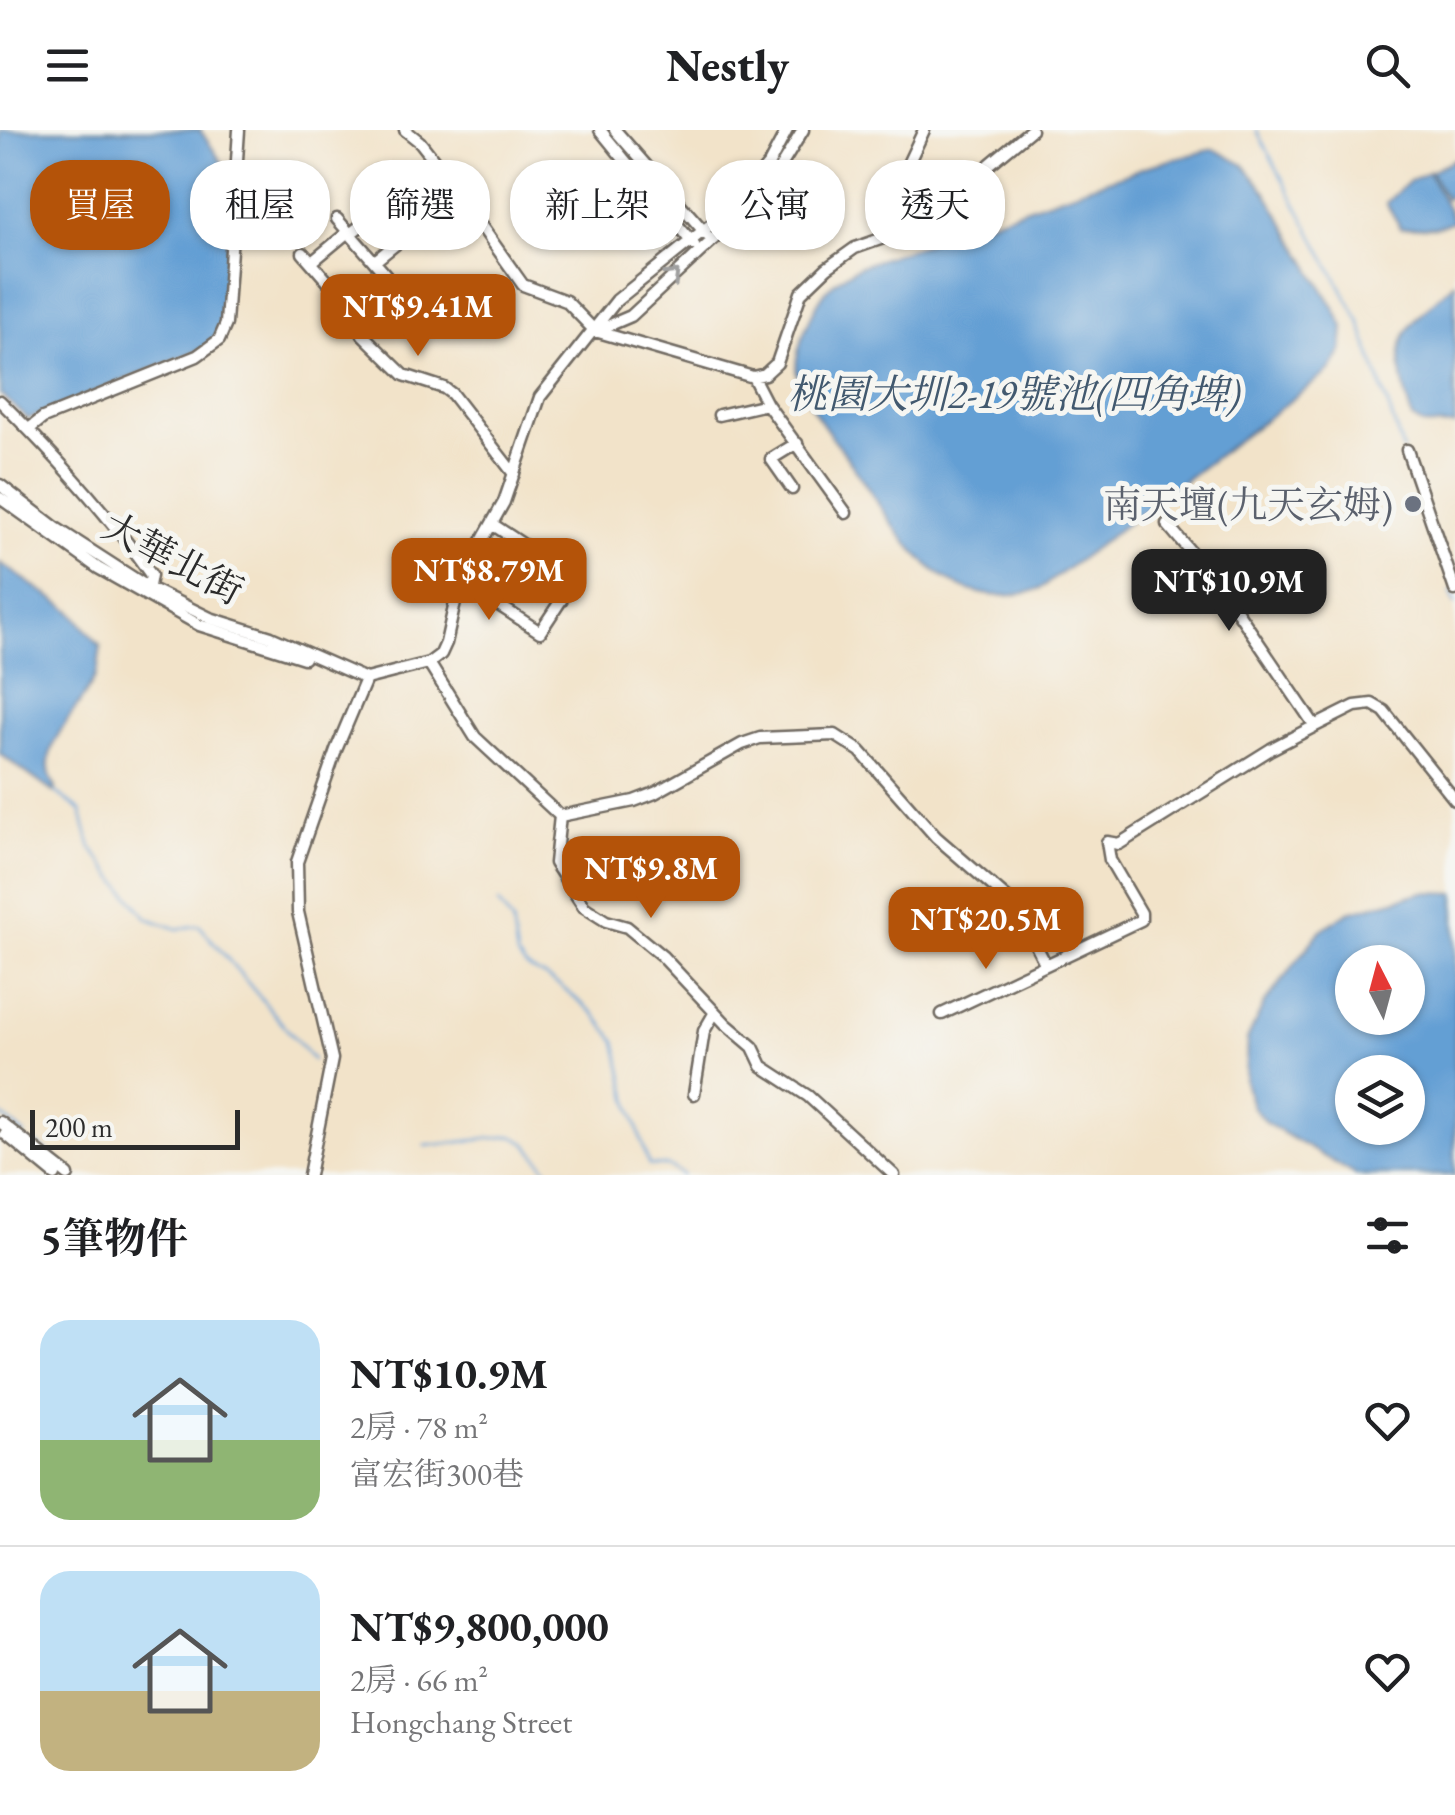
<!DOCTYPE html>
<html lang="zh-TW">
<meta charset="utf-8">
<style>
body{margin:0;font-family:"EB Garamond","Noto Serif TC",serif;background:#f2f2f2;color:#202124;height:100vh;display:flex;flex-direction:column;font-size:38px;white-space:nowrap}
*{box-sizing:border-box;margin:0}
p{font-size:32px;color:#757577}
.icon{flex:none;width:55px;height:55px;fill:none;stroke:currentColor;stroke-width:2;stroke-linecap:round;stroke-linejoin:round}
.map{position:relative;height:1045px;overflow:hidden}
.side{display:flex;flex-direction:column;background:#fff;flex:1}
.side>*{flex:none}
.guide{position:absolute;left:30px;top:30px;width:1395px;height:90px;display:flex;gap:20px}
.needle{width:65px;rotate:354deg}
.buttons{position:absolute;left:1335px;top:815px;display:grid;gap:20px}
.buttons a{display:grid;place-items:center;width:90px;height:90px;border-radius:50%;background:#fff;box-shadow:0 2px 8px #0004;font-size:50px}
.scale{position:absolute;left:30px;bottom:25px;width:210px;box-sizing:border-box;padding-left:10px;border:5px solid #2b2b2b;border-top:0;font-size:28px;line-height:35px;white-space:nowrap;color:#2b2b2b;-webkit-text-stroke:8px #f6f6f2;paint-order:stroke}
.price{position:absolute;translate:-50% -85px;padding:0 22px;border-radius:20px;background:#b45309;color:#fff;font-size:32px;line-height:65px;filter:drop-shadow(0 2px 5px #0008)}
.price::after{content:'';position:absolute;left:50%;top:60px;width:30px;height:22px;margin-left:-15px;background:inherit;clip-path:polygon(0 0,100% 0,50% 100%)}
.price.on{background:#222;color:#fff}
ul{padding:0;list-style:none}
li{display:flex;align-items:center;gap:30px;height:250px;padding:0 40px}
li+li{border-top:2px solid #e0e0e0}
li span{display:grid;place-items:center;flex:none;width:280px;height:200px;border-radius:30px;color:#555}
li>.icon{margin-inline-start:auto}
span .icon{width:120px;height:120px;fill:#fffc;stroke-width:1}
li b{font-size:42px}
h2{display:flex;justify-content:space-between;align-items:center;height:120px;padding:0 40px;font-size:42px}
.tag{padding:0 35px;border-radius:40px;background:#fff;box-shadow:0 2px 8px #0004;font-size:35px;line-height:90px}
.tag.on{background:#b45309;color:#fff}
header{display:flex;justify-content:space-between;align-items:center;height:130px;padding:0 40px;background:#fff;font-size:45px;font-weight:800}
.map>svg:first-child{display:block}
.water{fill:#649fd4;stroke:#486580;stroke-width:2.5;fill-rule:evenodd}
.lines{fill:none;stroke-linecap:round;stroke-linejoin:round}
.stream{stroke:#649fd4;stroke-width:2.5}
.minor-casing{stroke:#716b62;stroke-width:15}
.minor{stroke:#fff;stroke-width:10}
.oneway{stroke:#a0a0a0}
.worship-dot{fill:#6b7280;stroke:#f6f6f2;stroke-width:4}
.labels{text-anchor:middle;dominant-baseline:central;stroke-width:10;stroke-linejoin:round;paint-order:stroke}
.worship-label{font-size:38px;fill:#5b616d;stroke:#f6f6f2;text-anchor:end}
.street-label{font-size:38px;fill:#2b2b2b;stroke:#f6f6f2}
.water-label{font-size:40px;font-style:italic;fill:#42596f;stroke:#f6f6f2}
</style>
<header><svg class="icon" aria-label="menu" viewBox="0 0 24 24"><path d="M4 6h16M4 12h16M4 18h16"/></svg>Nestly<svg class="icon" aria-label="search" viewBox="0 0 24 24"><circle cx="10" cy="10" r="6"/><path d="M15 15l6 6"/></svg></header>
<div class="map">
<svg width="1455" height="1045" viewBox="0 0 1455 1045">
<rect width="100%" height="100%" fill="#f6f6f2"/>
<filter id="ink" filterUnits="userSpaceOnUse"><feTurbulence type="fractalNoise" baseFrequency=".01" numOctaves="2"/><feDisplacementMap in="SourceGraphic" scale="20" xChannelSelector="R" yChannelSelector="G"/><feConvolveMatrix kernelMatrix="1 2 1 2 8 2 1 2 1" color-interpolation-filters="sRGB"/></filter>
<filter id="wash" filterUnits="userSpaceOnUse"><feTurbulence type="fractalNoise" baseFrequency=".0048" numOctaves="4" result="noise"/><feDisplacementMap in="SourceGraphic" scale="40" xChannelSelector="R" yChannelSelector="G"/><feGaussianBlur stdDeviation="2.25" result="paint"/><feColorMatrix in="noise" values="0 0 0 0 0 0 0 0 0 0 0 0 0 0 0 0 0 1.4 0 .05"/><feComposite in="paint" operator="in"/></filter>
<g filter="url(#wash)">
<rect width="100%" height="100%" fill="#f2e3c9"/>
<path class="water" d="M0 0H200L232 47 225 181 216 209 203 219 28 289 0 264Z
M1214 19 1244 35 1265 61 1333 176 1344 197 1342 221 1331 240 1040 459C942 492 895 397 849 330 832 305 804 274 797 244 792 222 816 169 833 154 840 147 850 142 858 137L1148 36Z
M1455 29V63L1446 69 1430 41Z
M1428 42 1454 91 1436 97 1401 98 1386 73 1409 51Z
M1455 152V296L1423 295 1412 289C1390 207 1396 207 1455 152Z
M0 433 70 480 101 517C99 525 99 534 97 542 84 579 29 618 56 658L53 662 0 624Z
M1424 762 1455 763V1045H1356L1266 993 1252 976 1245 951 1247 910 1264 874 1321 800 1349 782ZM1352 832H1408V888H1352ZM1352 942H1408V998H1352Z"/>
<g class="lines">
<path class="stream" d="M1256 0 1360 192 1403 320
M1451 461 1455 474
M56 662 81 681 91 718 147 788 178 799 199 795 313 930
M498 773 512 792 517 826 525 836 559 855 594 883 616 911 628 968 649 1035 668 1036 683 1045
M0 984 25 1005
M36 1013 55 1027
M425 1016 512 1006 526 1013 552 1045"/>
</g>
</g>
<g filter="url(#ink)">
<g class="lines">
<g class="minor-casing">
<path id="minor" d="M405 0 420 12 438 35 523 155 566 171 595 201
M600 0 694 115
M615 0 708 106
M924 0 907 36 946 86
M376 41 419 95
M337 89 385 144 349 176
M350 104 438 35
M303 123 349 176 363 205 404 245 444 258 452 264 514 344
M375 131 459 63
M312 132 348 102
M595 201 753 247 765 244 777 233 801 163 827 138 855 118 946 86 990 34 1031 0
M596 201 631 186 745 80 775 46 803 0
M753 247 767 274 846 383
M0 271C56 326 106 381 151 445L148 462
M719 285 767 274
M29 299 43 288 197 226 219 210 226 194 239 0
M1407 320 1455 460
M0 355 56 398 149 458 210 488 271 507 366 549
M792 359 771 329 797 313
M0 368 98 438 199 495 304 528
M1167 394 1222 459 1315 596
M460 450 540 502 575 449 492 394
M497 474 532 420
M429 533 475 607 560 686 555 733 584 777 606 791 627 797 662 826 726 894 753 917 762 936 808 966 894 1045
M366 549 429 533 441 524 446 513 460 450 504 372 540 267 617 170 734 76 769 34 787 0
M560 686 634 671 655 663 742 614 760 608 835 605 860 621 936 707 1016 776 1046 835 1141 790V783L1110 730 1107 712 1119 714 1271 619 1315 596 1355 576 1372 574 1384 581 1455 670
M942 884 1046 835
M694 964 704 901 715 882
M0 992 68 1045
M5 1004 55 1045
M309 1045 332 929 298 782 297 732 336 620 366 549"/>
</g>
<use href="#minor" class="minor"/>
</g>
<defs><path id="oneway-chevron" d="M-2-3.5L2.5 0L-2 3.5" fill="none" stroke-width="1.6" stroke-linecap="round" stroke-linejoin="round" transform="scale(2.5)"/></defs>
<use class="oneway" href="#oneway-chevron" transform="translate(673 146) rotate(-44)"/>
</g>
<circle class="worship-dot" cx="1413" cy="374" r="10"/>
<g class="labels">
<g class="worship-label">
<text x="1393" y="374">南天壇(九天玄姆)</text>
</g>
<g class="street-label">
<text transform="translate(173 428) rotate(28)">大華北街</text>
</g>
<g class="water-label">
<text x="1014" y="264">桃園大圳2-19號池(四角埤)</text>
</g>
</g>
</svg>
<div class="buttons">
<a><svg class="needle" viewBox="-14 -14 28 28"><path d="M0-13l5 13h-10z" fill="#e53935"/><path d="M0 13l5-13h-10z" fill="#757577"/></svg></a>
<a><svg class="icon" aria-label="layers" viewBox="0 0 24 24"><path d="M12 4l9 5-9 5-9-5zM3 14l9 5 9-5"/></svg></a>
</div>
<div class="scale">200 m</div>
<b class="price" style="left:418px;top:229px">NT$9.41M</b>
<b class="price" style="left:489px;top:493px">NT$8.79M</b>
<b class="price on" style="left:1229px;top:504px">NT$10.9M</b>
<b class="price" style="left:651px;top:791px">NT$9.8M</b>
<b class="price" style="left:986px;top:842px">NT$20.5M</b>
<div class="guide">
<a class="tag on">買屋</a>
<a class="tag">租屋</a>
<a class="tag">篩選</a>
<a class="tag">新上架</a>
<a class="tag">公寓</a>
<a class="tag">透天</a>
</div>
</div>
<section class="side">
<h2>5筆物件<svg class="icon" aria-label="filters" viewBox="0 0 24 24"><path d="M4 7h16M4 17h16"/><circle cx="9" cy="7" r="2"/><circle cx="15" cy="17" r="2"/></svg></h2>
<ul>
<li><span style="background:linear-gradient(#bfe0f5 60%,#8fb573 0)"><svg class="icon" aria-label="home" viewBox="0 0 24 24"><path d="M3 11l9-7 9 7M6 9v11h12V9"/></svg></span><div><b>NT$10.9M</b><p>2房 · 78 m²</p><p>富宏街300巷</p></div><svg class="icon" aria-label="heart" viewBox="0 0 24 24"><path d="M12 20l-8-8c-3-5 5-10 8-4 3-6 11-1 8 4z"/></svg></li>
<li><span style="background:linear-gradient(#bfe0f5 60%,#c2b280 0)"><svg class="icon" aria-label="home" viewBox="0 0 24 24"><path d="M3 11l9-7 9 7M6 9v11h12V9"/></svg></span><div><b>NT$9,800,000</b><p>2房 · 66 m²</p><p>Hongchang Street</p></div><svg class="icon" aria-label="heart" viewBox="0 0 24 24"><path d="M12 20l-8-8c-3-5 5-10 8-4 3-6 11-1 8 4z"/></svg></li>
</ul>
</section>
